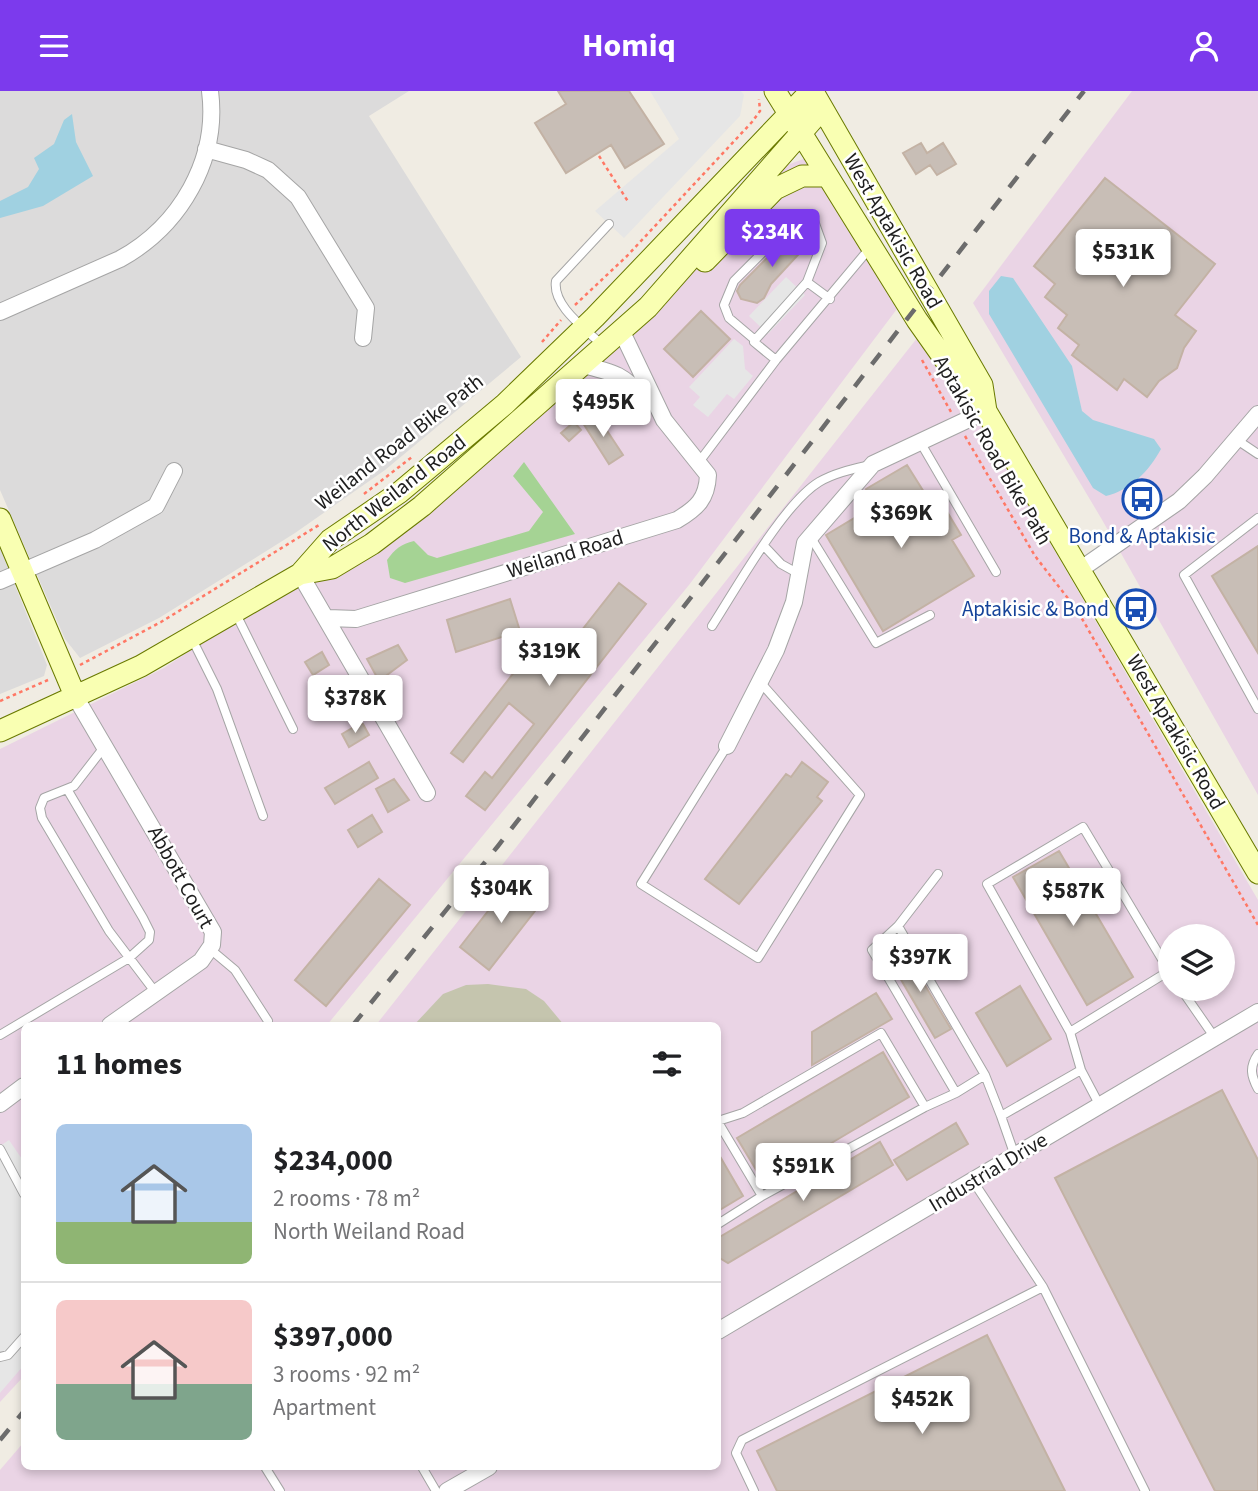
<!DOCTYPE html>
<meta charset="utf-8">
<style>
body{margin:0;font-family:"Source Sans 3",sans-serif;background:#f6f6f6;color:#202124;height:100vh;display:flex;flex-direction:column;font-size:26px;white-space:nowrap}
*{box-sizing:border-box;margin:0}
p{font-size:23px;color:#757577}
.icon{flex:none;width:38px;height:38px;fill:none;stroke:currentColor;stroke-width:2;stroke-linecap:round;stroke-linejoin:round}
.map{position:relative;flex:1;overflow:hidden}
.details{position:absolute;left:21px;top:931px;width:700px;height:448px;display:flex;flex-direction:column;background:#fff;border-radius:10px;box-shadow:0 4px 10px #0003}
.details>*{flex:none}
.controls{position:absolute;left:1158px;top:833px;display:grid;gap:14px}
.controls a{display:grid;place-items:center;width:77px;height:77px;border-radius:50%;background:#fff;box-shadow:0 4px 10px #0003;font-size:35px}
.price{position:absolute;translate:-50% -60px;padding:0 16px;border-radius:7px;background:#fff;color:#222;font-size:23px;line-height:46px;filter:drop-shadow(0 2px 4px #0008)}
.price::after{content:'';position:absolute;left:50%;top:42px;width:21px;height:16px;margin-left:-10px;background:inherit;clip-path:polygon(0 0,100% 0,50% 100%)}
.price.selected{background:#7c3aed;color:#fff}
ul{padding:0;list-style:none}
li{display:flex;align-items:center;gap:21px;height:175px;padding:0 35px}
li+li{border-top:2px solid #e0e0e0}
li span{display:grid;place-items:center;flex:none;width:196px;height:140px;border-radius:10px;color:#555}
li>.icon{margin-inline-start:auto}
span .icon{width:84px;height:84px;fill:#fffc;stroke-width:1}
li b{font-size:30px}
h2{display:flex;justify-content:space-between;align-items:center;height:84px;padding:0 35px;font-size:30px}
header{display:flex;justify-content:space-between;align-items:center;height:91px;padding:0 35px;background:#7c3aed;color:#fff;font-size:32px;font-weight:700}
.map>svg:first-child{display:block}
.residential{fill:#dcdbdb}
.industrial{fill:#ead4e5;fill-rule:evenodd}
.construction{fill:#c5c5ae}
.forest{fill:#a5d394}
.parking{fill:#e6e6e6}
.water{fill:#a0d1e1}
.building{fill:#c8beb6;stroke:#c3b2a4;stroke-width:2}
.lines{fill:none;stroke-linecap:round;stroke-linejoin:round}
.lane-casing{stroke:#a5a5a5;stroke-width:10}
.street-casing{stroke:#a5a5a5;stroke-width:18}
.secondary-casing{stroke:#6a7a00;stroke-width:23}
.path{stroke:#ff7865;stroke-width:2.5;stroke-dasharray:3.5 3.5;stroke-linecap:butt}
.lane{stroke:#fff;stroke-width:8}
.street{stroke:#fff;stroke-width:16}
.secondary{stroke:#f9ffb2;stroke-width:21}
.rail{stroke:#6c6c6c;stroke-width:4.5;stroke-dasharray:14 14;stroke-linecap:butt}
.labels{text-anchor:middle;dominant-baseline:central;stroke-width:5;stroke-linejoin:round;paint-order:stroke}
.street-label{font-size:21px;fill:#1e1e1e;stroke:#fff}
.transit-label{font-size:21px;fill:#164399;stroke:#fff}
</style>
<header><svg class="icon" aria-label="menu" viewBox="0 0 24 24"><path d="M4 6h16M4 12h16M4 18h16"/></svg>Homiq<svg class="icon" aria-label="person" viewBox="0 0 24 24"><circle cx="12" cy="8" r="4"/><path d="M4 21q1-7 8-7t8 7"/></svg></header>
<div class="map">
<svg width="1258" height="1400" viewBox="0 0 1258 1400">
<rect width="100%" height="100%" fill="#f0ece3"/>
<path class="residential" d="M0 0H409L369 25 521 266 385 379 295 442 159 527 80 567 65 548 0 399Z
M0 457 47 574 44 585 0 603Z"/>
<path class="industrial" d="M1132 0H1258V704L1101 427 973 212Z
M809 66 906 206 689 494 327 934H24V1285L0 1311V658L164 577 459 382 779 77Z
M925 237 1258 809V1400H0V1379L24 1351V1376H718V934H376ZM1171 845H1223V898H1171Z"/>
<path class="construction" d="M488 893 526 898 544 910 564 934H414L443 903 466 894Z"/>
<path class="forest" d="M524 371 575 443 405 492 390 487 387 469C395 458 401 453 414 450L428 464 437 467 529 440 543 421 513 385Z"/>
<path class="parking" d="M650 0H741L744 4 740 25 624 147 595 120 679 48Z
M786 186 805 204 768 243 749 225Z
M734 248 743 255 745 278 753 285 734 308 727 303 708 326 693 314 700 306 689 296Z
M9 1049 24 1071V1274L0 1302V1055Z"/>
<path class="water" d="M72 23 76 51 93 85 43 115 0 127V110L28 96 39 78 34 67 54 53 64 29Z
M1001 185 1013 187 1072 275 1082 320 1093 329 1154 348 1161 358C1149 380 1131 399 1106 405L1093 397 989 223V200Z"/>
<path class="building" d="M558 0H629L664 53 625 77 611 54 566 82 535 32 566 13Z
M921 52 927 62 943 52 956 73 937 84 930 74 916 83 903 62Z
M1105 87 1215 173 1175 224 1196 240 1184 257 1177 277 1159 290 1147 306 1124 288 1117 299 1072 264 1079 254 1058 237 1067 224 1045 206 1055 193 1034 175Z
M795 139 809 152 771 193 764 207 757 212 741 208 737 200 740 194Z
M701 220 730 248 693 286 664 258Z
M596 323 623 364 609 373 583 332Z
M574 331 581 339 569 350 561 342Z
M907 374 929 409 937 404 961 444 952 449 974 485 883 540 826 444 876 414 866 398Z
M1258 455V562L1212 485Z
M619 492 646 513 485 719 466 705 485 681 492 687 534 633 509 612 463 671 451 662 534 556 556 572Z
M510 508 520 540 456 561 447 529Z
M398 554 407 569 379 590 367 568Z
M322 561 329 574 313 584 305 571Z
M359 633H363L369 644 349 656 342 643Z
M369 671 378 687 335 713 325 697Z
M802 671 828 691 817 706 822 710 739 813 705 788 786 683 791 686Z
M394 688 409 709 388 721 376 698Z
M372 724 382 741 358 756 348 739Z
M1059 760 1133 886 1087 914 1013 786Z
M379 788 410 814 326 915 295 889Z
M513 788 542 811 489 879 460 856Z
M904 859 951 938 935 947 889 868Z
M1020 895 1051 948 1007 975 976 922Z
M876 902 892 928 812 974V941Z
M883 961 909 1006 764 1092 737 1047Z
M1222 999 1258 1069V1400H1215L1055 1087Z
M956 1032 968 1053 907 1089 894 1069Z
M880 1051 893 1074 728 1172 718 1166V1147Z
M718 1062 743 1105 718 1120Z
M987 1244 1065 1400H777L757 1360Z"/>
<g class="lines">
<g class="lane-casing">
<path id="lane" d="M807 191 830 208
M602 254C586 238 552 215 556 190L609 133
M776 269 869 158
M919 349 996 481
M1237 349 1258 363
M699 371 776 269 754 251 755 249 807 191 822 152 813 127 801 123 734 190 724 214 729 227 755 249
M1258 427 1184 484 1258 618
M810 445 876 552 930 524
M765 456 781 473 799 483
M235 521 293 638
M712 535C736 498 783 413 819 391 834 382 853 378 870 374
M191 546 217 598 263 725
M105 655 74 695 44 707 40 717 42 727 109 840 156 902
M727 655 641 793 758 867 860 704 760 591
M938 783 898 835 985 984 1001 1025
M898 835 872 859 956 1002 985 984
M210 858 235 879 268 930
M1181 898 1215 947
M1070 941 987 793 1083 736 1169 880
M0 944 129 867 149 849 150 841 143 827 67 698
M1258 963C1249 976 1251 985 1258 998
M1100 1015 1081 979 1070 941 1169 880 1171 883
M718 1030 743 1022 881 942 925 1016 956 1002
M718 1031 762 1105 718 1133
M0 1058 24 1103
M1015 1065 1001 1025 1081 979
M973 1090 1043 1196 1145 1400
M762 1105 925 1016
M0 1266 8 1264 24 1246
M265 1376 280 1400
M422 1376 436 1400
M754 1400 736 1362 742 1349 1043 1196"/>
</g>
<g class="street-casing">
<path id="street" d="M206 58 246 69 268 79 298 106 366 217 363 247
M0 221 120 168C180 135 219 69 210 0
M581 274C615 281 624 284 647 310
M1081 478 1179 410 1205 385 1258 323
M300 483 427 702
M0 490 95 449 156 415 174 380
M328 527 356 528 677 429C697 417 707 408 708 384L664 329 621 239
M76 607 213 841 212 854 201 870 110 934
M727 655 776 559 794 511 805 452 873 373 986 320
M0 1013 24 995
M718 1240 1258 921
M447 1400 489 1376"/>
</g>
<g class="secondary-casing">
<path id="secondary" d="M775 0 917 229 972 307 986 320 1258 782
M816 6 982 294 986 320
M705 170 775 98 802 85H827
M0 428 76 607
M300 483 332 477 372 453 422 415 648 216 822 18
M0 640 141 575 300 483 330 449 400 401 505 313 595 226 811 0"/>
</g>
<path class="path" d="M599 65 629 112
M575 214 627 165 752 31 760 20 759 8
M542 251 561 229
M922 269 951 321
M965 345 1035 465 1077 519 1258 834
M364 403 412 366
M80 574 161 531 319 434
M0 610 48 589"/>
<use href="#lane" class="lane"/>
<use href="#street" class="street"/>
<use href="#secondary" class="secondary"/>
<path class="rail" d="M353 934 498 755 1084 0
M0 1349 24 1320"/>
</g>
<defs>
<g id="bus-ring" transform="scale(2.0125)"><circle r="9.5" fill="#fff" stroke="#1a4fb4" stroke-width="1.5"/><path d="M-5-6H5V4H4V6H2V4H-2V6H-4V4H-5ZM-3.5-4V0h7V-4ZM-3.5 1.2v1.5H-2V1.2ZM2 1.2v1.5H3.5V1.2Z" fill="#1a4fb4"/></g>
</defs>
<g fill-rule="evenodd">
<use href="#bus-ring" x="1142" y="408"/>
<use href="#bus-ring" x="1136" y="518"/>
</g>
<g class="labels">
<g class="street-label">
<text transform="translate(893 140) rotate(60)">West Aptakisic Road</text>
<text transform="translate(399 351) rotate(-38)">Weiland Road Bike Path</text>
<text transform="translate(993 359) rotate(60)">Aptakisic Road Bike Path</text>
<text transform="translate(394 402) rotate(-38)">North Weiland Road</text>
<text transform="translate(565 463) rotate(-17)">Weiland Road</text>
<text transform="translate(1176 641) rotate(60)">West Aptakisic Road</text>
<text transform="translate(181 786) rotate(61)">Abbott Court</text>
<text transform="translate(988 1081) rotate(-31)">Industrial Drive</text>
</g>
<g class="transit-label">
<text x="1142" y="445">Bond &amp; Aptakisic</text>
<text x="1109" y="518" text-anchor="end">Aptakisic &amp; Bond</text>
</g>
</g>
</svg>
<div class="controls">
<a><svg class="icon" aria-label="layers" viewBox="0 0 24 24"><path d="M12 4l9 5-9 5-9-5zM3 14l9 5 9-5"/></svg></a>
</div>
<b class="price selected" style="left:772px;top:178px">$234K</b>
<b class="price" style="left:1123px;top:198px">$531K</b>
<b class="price" style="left:603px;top:348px">$495K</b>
<b class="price" style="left:901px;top:459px">$369K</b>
<b class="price" style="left:549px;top:597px">$319K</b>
<b class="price" style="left:355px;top:644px">$378K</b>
<b class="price" style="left:501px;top:834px">$304K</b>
<b class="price" style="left:1073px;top:837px">$587K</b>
<b class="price" style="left:920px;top:903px">$397K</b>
<b class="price" style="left:803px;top:1112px">$591K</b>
<b class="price" style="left:922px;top:1345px">$452K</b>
<section class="details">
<h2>11 homes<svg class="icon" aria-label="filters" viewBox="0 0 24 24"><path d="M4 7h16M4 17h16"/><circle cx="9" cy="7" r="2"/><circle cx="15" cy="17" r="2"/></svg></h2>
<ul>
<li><span style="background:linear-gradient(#a9c7e8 70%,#8fb573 0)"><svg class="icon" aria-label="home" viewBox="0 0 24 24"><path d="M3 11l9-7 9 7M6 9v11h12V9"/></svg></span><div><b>$234,000</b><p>2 rooms · 78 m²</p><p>North Weiland Road</p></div></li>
<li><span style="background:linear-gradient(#f6c9c9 60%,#7fa58c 0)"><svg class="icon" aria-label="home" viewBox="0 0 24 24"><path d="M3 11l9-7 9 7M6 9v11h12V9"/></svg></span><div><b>$397,000</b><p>3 rooms · 92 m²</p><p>Apartment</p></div></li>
</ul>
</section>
</div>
